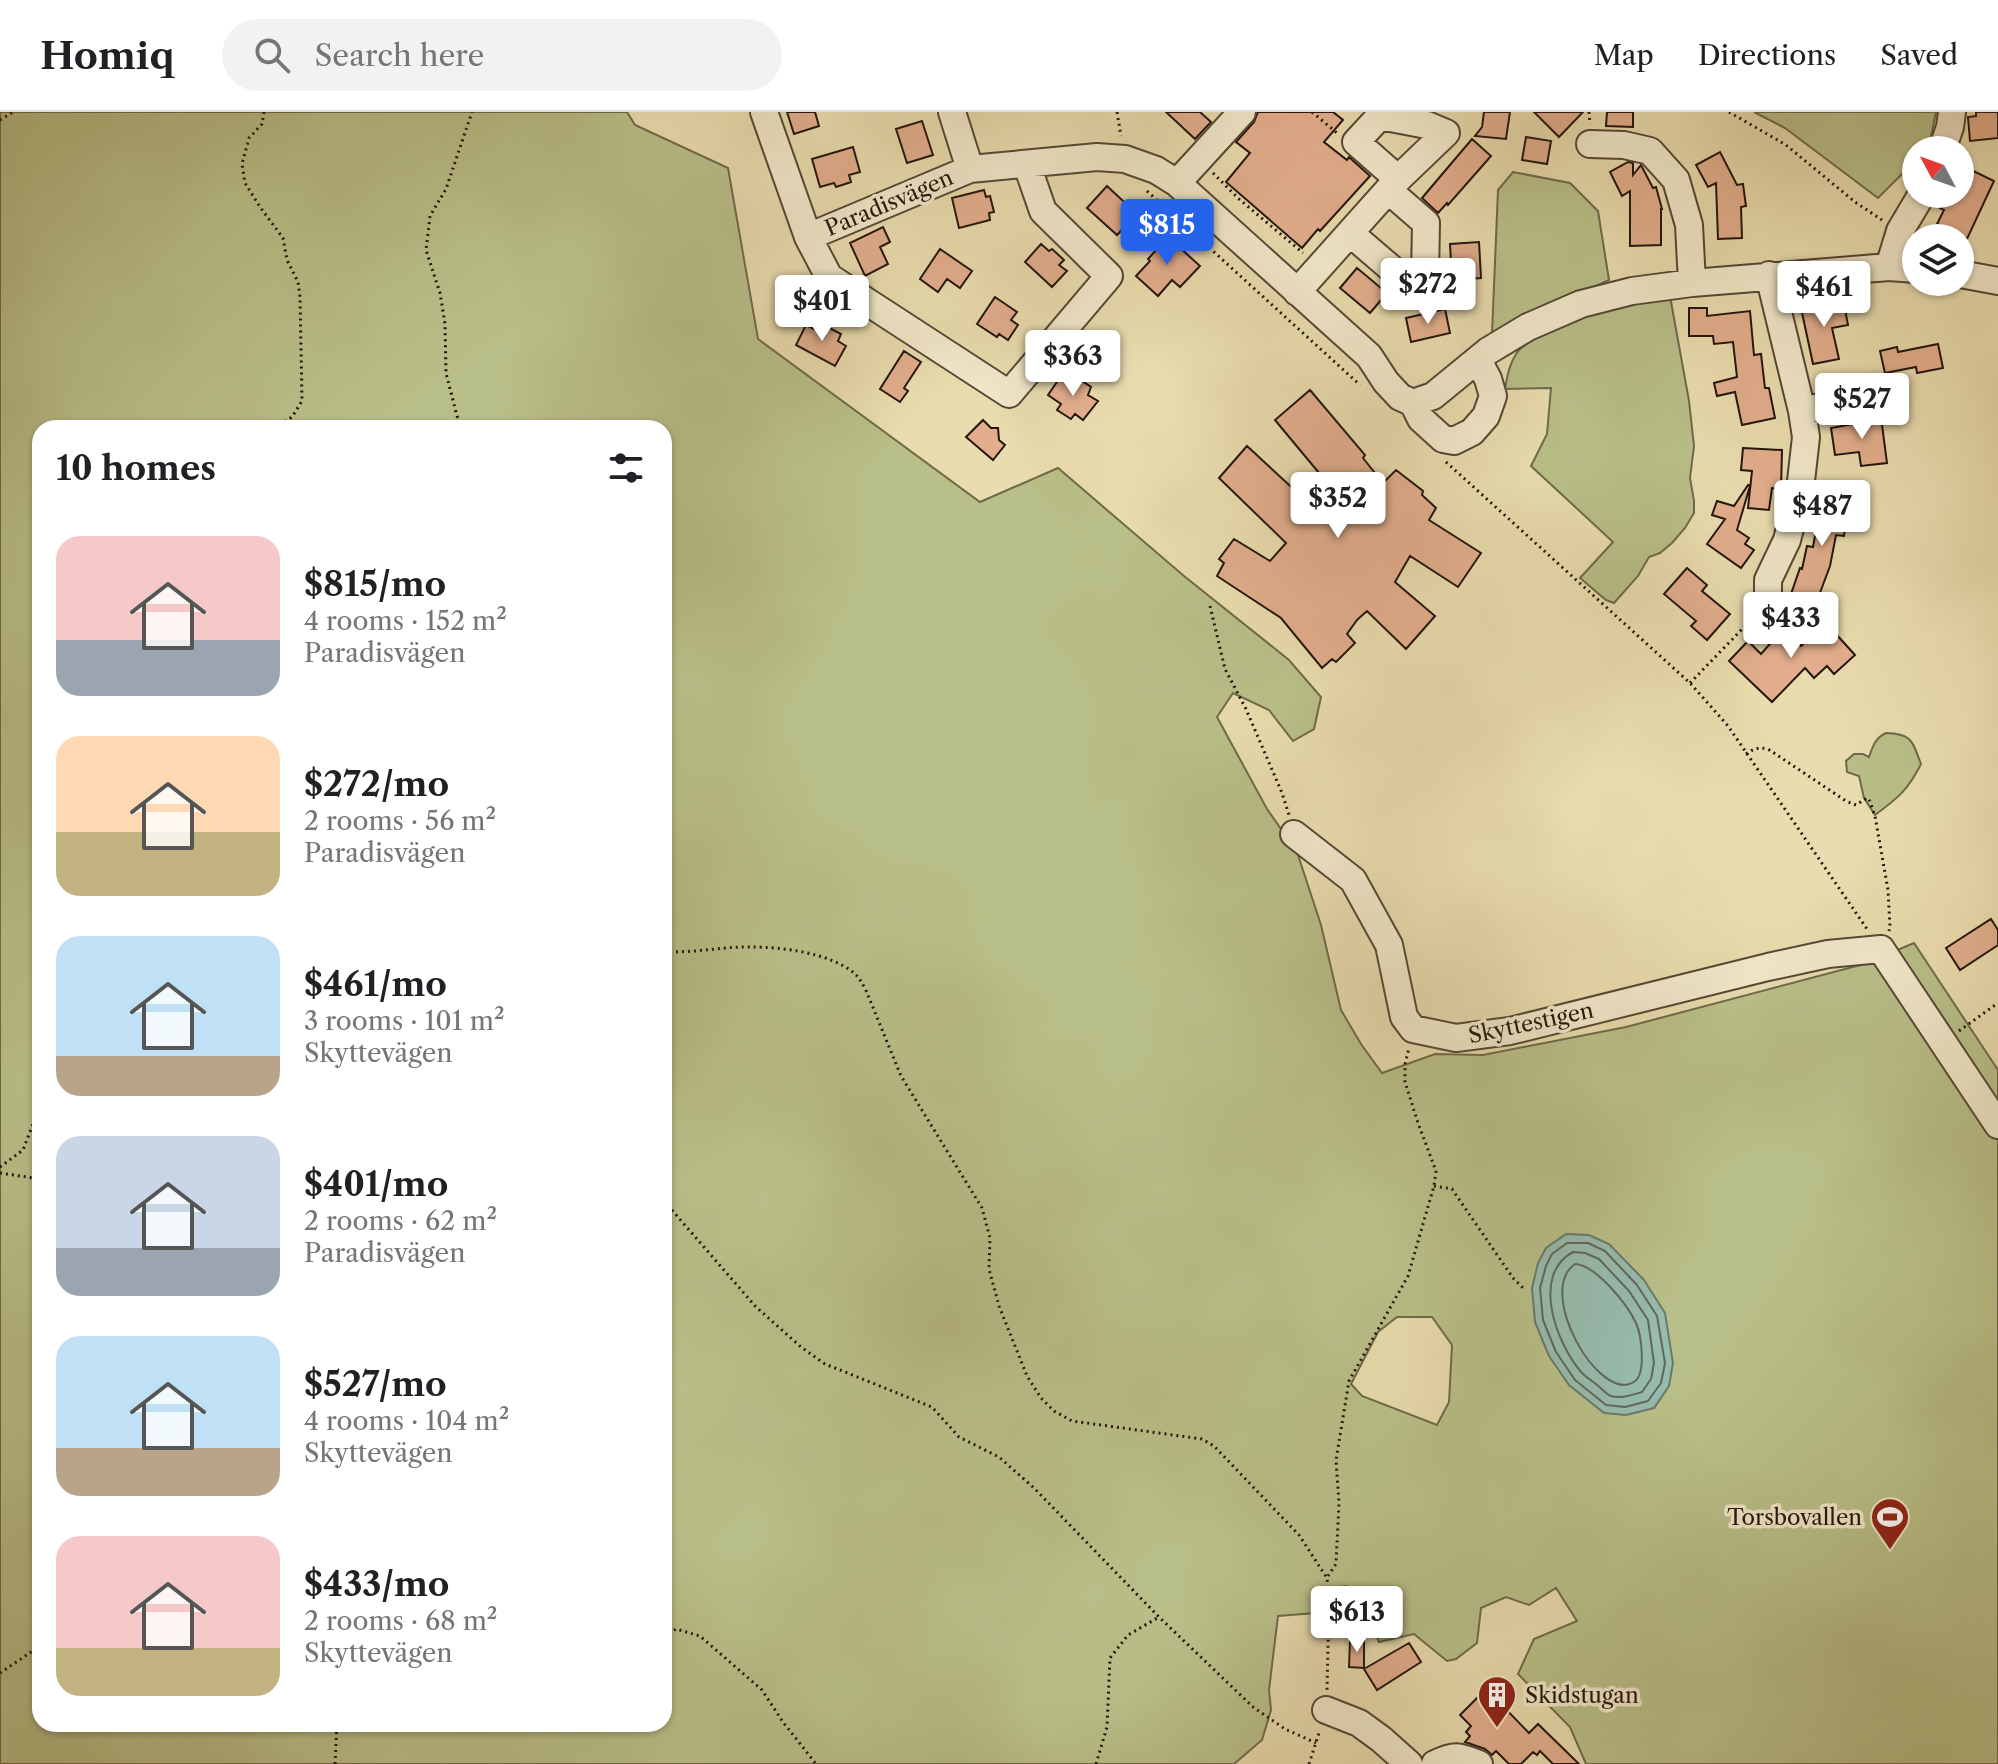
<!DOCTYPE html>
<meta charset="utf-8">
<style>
body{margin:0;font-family:"Libre Caslon Text",serif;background:#f2f2f2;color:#202124;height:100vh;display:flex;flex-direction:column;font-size:30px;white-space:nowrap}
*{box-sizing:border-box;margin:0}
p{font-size:26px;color:#757577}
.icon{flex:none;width:44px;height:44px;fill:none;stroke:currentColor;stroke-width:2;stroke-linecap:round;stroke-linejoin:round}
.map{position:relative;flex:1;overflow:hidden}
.sheet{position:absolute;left:32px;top:308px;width:640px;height:1312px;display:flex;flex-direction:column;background:#fff;border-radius:24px;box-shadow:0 2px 6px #0004}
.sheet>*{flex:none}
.needle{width:52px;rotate:311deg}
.tools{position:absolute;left:1902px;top:24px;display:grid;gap:16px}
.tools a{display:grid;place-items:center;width:72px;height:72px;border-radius:50%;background:#fff;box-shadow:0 2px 6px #0004;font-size:40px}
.price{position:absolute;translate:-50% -68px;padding:0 18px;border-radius:8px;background:#fff;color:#222;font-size:26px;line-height:52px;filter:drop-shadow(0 2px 4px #0008)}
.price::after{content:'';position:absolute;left:50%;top:48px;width:24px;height:18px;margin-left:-12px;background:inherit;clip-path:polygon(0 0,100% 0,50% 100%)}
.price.active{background:#2563eb;color:#fff}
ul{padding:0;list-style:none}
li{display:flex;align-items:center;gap:24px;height:200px;padding:0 24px}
li span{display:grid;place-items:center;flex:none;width:224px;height:160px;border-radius:24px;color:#555}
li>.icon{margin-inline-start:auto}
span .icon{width:96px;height:96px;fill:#fffc;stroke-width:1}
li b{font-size:34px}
h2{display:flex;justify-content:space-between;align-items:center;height:96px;padding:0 24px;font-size:34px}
header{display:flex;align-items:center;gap:48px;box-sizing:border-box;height:112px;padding:0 40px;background:#fff;border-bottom:2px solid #e0e0e0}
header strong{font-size:38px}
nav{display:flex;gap:44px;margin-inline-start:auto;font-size:28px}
.search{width:560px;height:72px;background:#f2f2f2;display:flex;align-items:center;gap:20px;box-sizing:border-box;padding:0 28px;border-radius:44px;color:#757577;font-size:30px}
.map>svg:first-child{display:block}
.green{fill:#b9bf88;stroke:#6e6a4b;stroke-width:2;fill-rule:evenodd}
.water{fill:#97bbad;stroke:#69796d;stroke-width:2}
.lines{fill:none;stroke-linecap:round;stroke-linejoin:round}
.shore{stroke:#5e685e;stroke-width:2}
.building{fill:#e2ae8d;stroke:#24160e;stroke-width:2}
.minor-casing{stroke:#554836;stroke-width:30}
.path{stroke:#24160e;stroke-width:3;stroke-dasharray:2 4;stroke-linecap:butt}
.minor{stroke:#f1e8ca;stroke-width:26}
.labels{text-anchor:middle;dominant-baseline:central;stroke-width:7;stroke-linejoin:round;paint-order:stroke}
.street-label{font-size:22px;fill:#24160e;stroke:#f1e8ca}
.poi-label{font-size:22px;fill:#24160e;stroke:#f1e8ca;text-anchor:end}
</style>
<header>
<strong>Homiq</strong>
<div class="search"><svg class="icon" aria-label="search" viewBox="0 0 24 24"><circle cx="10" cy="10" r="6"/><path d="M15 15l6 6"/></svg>Search here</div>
<nav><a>Map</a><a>Directions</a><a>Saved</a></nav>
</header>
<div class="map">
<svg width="1998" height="1652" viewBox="0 0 1998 1652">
<rect width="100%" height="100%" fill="#e9dcae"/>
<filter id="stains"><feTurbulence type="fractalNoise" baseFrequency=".0025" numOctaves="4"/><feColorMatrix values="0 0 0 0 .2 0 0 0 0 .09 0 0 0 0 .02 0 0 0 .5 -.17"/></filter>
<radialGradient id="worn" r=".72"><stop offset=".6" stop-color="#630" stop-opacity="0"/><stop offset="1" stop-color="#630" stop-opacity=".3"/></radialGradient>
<path class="green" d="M0 0H627L635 13 728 56 758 227 980 390 1058 356 1184 464 1289 548 1321 585 1314 617 1293 629 1269 598 1233 581 1217 605 1267 697 1297 740 1321 813 1341 898 1361 932 1382 961 1435 942 1483 943 1626 915 1864 852 1914 831 1998 958V1652H1586L1570 1615 1518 1562 1534 1527 1577 1509 1556 1476 1529 1493 1506 1485 1481 1496 1477 1531 1456 1547 1447 1549 1414 1522 1379 1530 1358 1484 1347 1474 1322 1477 1316 1501 1278 1504 1269 1578 1271 1598 1262 1628 1234 1652H0ZM40 316H664V1612H40ZM1397 1205H1432L1452 1233 1449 1290 1437 1313 1362 1284 1351 1272 1378 1220Z
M1754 0H1936L1929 34 1926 38H1916V48L1878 86 1785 16Z
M1513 60 1570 71 1598 99 1609 168 1492 222 1498 78Z
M1670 184 1689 289 1694 334 1690 366 1694 389V401L1685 416 1672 431 1660 441 1649 445 1638 464 1614 491 1606 488 1580 466 1613 430 1531 354 1547 322 1551 276 1505 277C1507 265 1509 253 1516 242 1542 206 1629 193 1670 184Z
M1886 621C1913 622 1912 629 1921 652 1908 678 1898 686 1875 703L1864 686 1859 664 1847 660 1846 649 1854 642H1863L1869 645C1873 634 1875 626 1886 621Z"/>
<path class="water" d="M1566 1122 1589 1123 1609 1132 1644 1168 1665 1201 1673 1251 1669 1274 1654 1296 1626 1303 1604 1301 1569 1273 1549 1244 1535 1210 1532 1176 1538 1151 1546 1136Z"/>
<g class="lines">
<path class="shore" d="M1567 1131H1588L1605 1139 1637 1173 1657 1204 1665 1251 1661 1271 1648 1289 1625 1295 1606 1293 1575 1268 1556 1240 1543 1208 1540 1176 1546 1154 1552 1142Z
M1573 1140 1585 1141 1599 1147 1629 1179 1648 1208 1654 1251 1651 1267 1642 1280C1632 1283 1621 1287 1611 1284 1606 1282 1601 1276 1596 1272 1592 1269 1586 1265 1582 1261 1557 1233 1530 1163 1573 1140Z
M1575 1152C1596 1153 1627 1192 1636 1211 1641 1222 1647 1262 1634 1270 1599 1292 1535 1179 1575 1152Z"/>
</g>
<path class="building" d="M787 0H815L819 14 794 22Z
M1166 0H1200L1211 10 1195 27Z
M1258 0H1333L1343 8 1324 30 1347 48 1349 45 1370 64 1320 119 1318 117 1302 136 1226 70 1250 41 1236 30 1254 10Z
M1484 0H1510L1506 27 1475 24 1482 15Z
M1534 0H1583L1559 25Z
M1607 0H1633V15L1606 14Z
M1976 0H1998V26L1970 29 1968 5 1976 4Z
M922 9 933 43 907 51 896 17Z
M1526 25 1551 29 1547 52 1522 48Z
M1472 27 1491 44 1448 93 1447 91 1438 101 1422 86Z
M853 35 860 60 849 63 851 70 836 75 834 71 820 75 812 47Z
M1720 40 1737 73 1743 72 1746 94 1741 95 1742 126 1718 127 1716 71 1708 75 1696 53Z
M1628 50 1633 51V63L1641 53 1653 76 1656 75 1662 97H1661V133L1630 134V79L1622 84 1610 60Z
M1965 55 1994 69 1967 127 1937 112 1944 98 1936 94 1942 82H1960V65Z
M1107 74 1137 102 1117 123 1087 96Z
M984 78 986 85 990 84 994 100 989 101 990 108 959 116 952 86Z
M883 115 890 130 880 135 888 152 865 164 850 131Z
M1168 125 1200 154 1180 175 1172 168 1158 184 1136 164 1150 149 1148 147Z
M1479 130 1481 166 1452 168 1450 132Z
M1041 132 1049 139 1052 137 1064 148 1059 153 1067 159 1052 175 1025 150Z
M940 137 972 159 960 176 947 167 938 180 920 167Z
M1357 156 1387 181 1370 201 1340 176Z
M995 185 1017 200 1011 208 1018 213 1008 228 999 222 997 225 977 212Z
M1843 187 1848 213 1832 216 1839 247 1813 252 1801 196Z
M1689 196H1707V204L1750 199 1754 243 1761 242 1765 276H1769L1775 306 1742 313 1735 280 1717 284 1714 271 1737 265 1733 230 1714 232 1713 224H1689Z
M1445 197 1450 221 1411 230 1406 206Z
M818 210 841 222 838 229 846 234 835 254 796 233 806 213 814 217Z
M1938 232 1943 256 1917 261 1916 255 1885 261 1880 239 1897 235 1898 240Z
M904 239 921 250 904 276 908 279 900 290 880 277Z
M1061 264 1075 273 1079 267 1091 275 1088 283 1098 289 1083 308 1075 302 1071 307 1057 298 1061 292 1048 283Z
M1310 278 1365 343 1363 346 1383 371 1396 358 1423 379 1422 383 1436 396 1429 408 1481 441 1458 475 1410 444 1395 470 1435 504 1406 537 1367 499 1357 508 1347 522 1355 531 1336 550 1332 547 1322 556 1281 506 1217 464 1224 451 1219 447 1234 427 1270 449 1286 431 1219 366 1247 334 1314 396 1334 379 1275 308Z
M1881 305 1887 351 1861 354 1859 340 1835 343 1831 316 1853 312 1852 309Z
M983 308 991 316H998L999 328 1005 333 993 348 966 325Z
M1743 336 1782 338 1781 377 1772 376 1769 398 1748 396 1752 359 1741 358Z
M1748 373 1750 374 1737 418 1749 426 1745 432 1754 438 1741 456 1707 432 1725 407 1712 403 1717 389 1734 394Z
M1823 380 1850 384 1844 424 1836 423 1830 454 1815 494 1790 485 1800 456 1802 457 1807 434 1813 435Z
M1687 456 1707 473 1702 479 1730 502 1707 528 1691 514 1696 509 1664 482Z
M1826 511 1855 543 1834 562 1827 554 1814 566 1805 556 1772 590 1729 549 1748 529 1761 542 1783 517 1801 534Z
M1991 807 1998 818V833L1960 858 1946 836Z
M1350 1529H1364V1556L1349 1555Z
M1409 1531 1421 1550 1377 1578 1364 1557Z
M1482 1581 1490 1589 1494 1585 1529 1621 1538 1612 1579 1652H1553L1540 1639 1537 1643 1533 1640 1521 1652H1509L1496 1639 1492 1643 1485 1637 1465 1630 1470 1624 1466 1620 1471 1614 1460 1603Z"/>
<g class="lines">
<g class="minor-casing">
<path id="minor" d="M764 0 808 125 829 165 1009 282 1109 164 1043 99 1027 53
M952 0 970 57
M1590 32 1624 33 1650 39 1676 68 1689 113 1692 171
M1942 38 1950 15 1952 0
M1177 71 1242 0
M1350 121 1415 177 1425 164 1426 111 1388 78
M808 125 970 57 1097 45 1125 47 1156 58 1177 71 1369 244 1386 270 1400 285 1413 291 1421 307 1443 327 1454 329 1472 320 1486 304 1493 284 1488 267 1478 248
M1889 155 1900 119 1922 82
M1960 162 1998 169
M1297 180 1398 67 1446 21 1427 13 1380 4 1356 30 1398 67
M1413 291 1433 284 1488 239 1528 215 1581 192 1632 179 1692 171 1889 155 1916 157
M1802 299 1893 279
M1768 500V468L1787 428 1800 378 1806 325 1802 299 1769 163
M1294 722 1353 768 1389 833 1404 905 1413 917 1456 926 1510 919 1768 855 1828 842 1881 837 1998 1013
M1326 1598 1359 1611 1381 1627 1409 1652
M1435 1652C1455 1642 1459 1644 1479 1652"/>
</g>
<path class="path" d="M264 0 262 12 249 26 242 52 245 71 260 95 283 126 287 148 298 170 300 185 302 289 292 305 275 316
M1117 0 1121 24
M1312 0 1337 21
M1589 0 1590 12
M1729 0 1786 33 1855 90 1882 108
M0 8 13 0
M1213 61 1239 87 1303 141
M1147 79 1360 273
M464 316 457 304 446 261 445 212 440 181 426 138 430 104 446 77 472 0
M1446 350 1690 571 1728 614 1867 817
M1210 494 1225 557 1246 597 1282 681 1289 703
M1690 571 1750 509
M1746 642C1754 636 1759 635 1768 637L1846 689 1856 693 1867 686 1869 687 1875 704 1888 778 1890 815 1889 819
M664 839C694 842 722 834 752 835 782 835 830 841 854 861 859 865 861 870 865 876L901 964 982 1096 990 1126 989 1157 999 1194 1027 1264 1041 1286 1054 1299 1072 1309 1202 1327 1214 1334 1299 1423 1327 1466 1329 1490 1327 1579
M1959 919 1998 891
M0 1055 23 1038 40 994
M0 1061 40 1067
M1434 1074 1452 1077 1513 1166 1524 1177
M664 1089 756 1195 801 1235 825 1252 932 1295 959 1325 999 1345 1034 1376 1159 1505 1253 1595 1285 1617 1316 1631
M1328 1464 1336 1452 1339 1391 1336 1348 1349 1269 1408 1164 1434 1074 1436 1059 1418 1011 1405 970V952L1409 936
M664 1525 676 1517 700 1524 762 1578 783 1610 816 1652
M0 1561 40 1534
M335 1652 337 1612
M1096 1652 1107 1615 1110 1546 1128 1523 1159 1505
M1309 1652 1320 1618"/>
<use href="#minor" class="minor"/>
</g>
<defs>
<g id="stadium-pin" transform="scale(2)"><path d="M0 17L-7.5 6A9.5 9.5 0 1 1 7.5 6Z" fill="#8f2418" stroke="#f1e8ca"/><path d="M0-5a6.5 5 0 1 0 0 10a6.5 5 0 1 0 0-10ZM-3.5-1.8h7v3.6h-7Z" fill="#fff"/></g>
<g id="building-pin" transform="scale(2)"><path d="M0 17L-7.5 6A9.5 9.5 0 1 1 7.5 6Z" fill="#8f2418" stroke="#f1e8ca"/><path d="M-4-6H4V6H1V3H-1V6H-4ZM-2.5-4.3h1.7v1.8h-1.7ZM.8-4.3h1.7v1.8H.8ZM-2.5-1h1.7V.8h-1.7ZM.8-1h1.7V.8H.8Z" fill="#fff"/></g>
</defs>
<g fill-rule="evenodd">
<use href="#stadium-pin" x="1890" y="1405"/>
<use href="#building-pin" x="1497" y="1583"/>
</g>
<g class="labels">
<g class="street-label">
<text transform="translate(889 91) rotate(-23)">Paradisvägen</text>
<text transform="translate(1531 911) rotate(-12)">Skyttestigen</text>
</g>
<g class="poi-label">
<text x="1862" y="1405">Torsbovallen</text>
<text x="1525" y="1583" text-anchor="start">Skidstugan</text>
</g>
</g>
<rect width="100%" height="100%" filter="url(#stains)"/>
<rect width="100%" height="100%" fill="url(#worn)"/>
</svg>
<div class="tools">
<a><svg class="needle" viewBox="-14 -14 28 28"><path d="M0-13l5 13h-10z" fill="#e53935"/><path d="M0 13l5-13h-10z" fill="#757577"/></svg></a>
<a><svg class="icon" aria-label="layers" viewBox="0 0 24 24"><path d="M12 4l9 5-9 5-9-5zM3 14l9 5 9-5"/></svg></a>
</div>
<b class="price active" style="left:1167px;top:155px">$815</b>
<b class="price" style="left:1428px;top:214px">$272</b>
<b class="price" style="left:1824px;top:217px">$461</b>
<b class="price" style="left:822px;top:231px">$401</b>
<b class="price" style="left:1073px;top:286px">$363</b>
<b class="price" style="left:1862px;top:329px">$527</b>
<b class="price" style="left:1338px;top:428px">$352</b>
<b class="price" style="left:1822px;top:436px">$487</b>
<b class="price" style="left:1791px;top:548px">$433</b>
<b class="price" style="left:1357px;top:1542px">$613</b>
<section class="sheet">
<h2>10 homes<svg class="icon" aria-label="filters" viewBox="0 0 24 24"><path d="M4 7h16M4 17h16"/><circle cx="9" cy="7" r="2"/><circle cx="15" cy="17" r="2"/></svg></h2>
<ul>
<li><span style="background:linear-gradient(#f6c9c9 65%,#9aa5b1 0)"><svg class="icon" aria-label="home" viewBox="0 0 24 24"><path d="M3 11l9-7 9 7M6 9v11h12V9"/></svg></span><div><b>$815/mo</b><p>4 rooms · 152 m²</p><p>Paradisvägen</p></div></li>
<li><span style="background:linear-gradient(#ffd9b3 60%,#c2b280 0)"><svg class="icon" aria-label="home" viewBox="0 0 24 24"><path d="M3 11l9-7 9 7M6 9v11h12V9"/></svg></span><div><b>$272/mo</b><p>2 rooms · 56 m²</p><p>Paradisvägen</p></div></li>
<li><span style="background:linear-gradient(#bfe0f5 75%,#b9a48a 0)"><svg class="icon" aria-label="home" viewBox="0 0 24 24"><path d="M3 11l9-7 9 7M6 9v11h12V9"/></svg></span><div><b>$461/mo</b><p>3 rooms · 101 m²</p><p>Skyttevägen</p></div></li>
<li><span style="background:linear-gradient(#c9d6e8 70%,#9aa5b1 0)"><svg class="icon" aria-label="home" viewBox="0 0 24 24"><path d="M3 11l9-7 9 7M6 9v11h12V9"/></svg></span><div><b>$401/mo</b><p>2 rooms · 62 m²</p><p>Paradisvägen</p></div></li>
<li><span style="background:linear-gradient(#bfe0f5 70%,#b9a48a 0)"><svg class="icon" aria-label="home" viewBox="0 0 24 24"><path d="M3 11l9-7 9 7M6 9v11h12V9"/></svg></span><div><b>$527/mo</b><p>4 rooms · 104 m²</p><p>Skyttevägen</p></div></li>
<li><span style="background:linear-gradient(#f6c9c9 70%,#c2b280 0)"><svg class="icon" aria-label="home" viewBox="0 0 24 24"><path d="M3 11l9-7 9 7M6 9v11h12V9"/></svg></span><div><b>$433/mo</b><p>2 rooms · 68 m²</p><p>Skyttevägen</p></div></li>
</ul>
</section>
</div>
